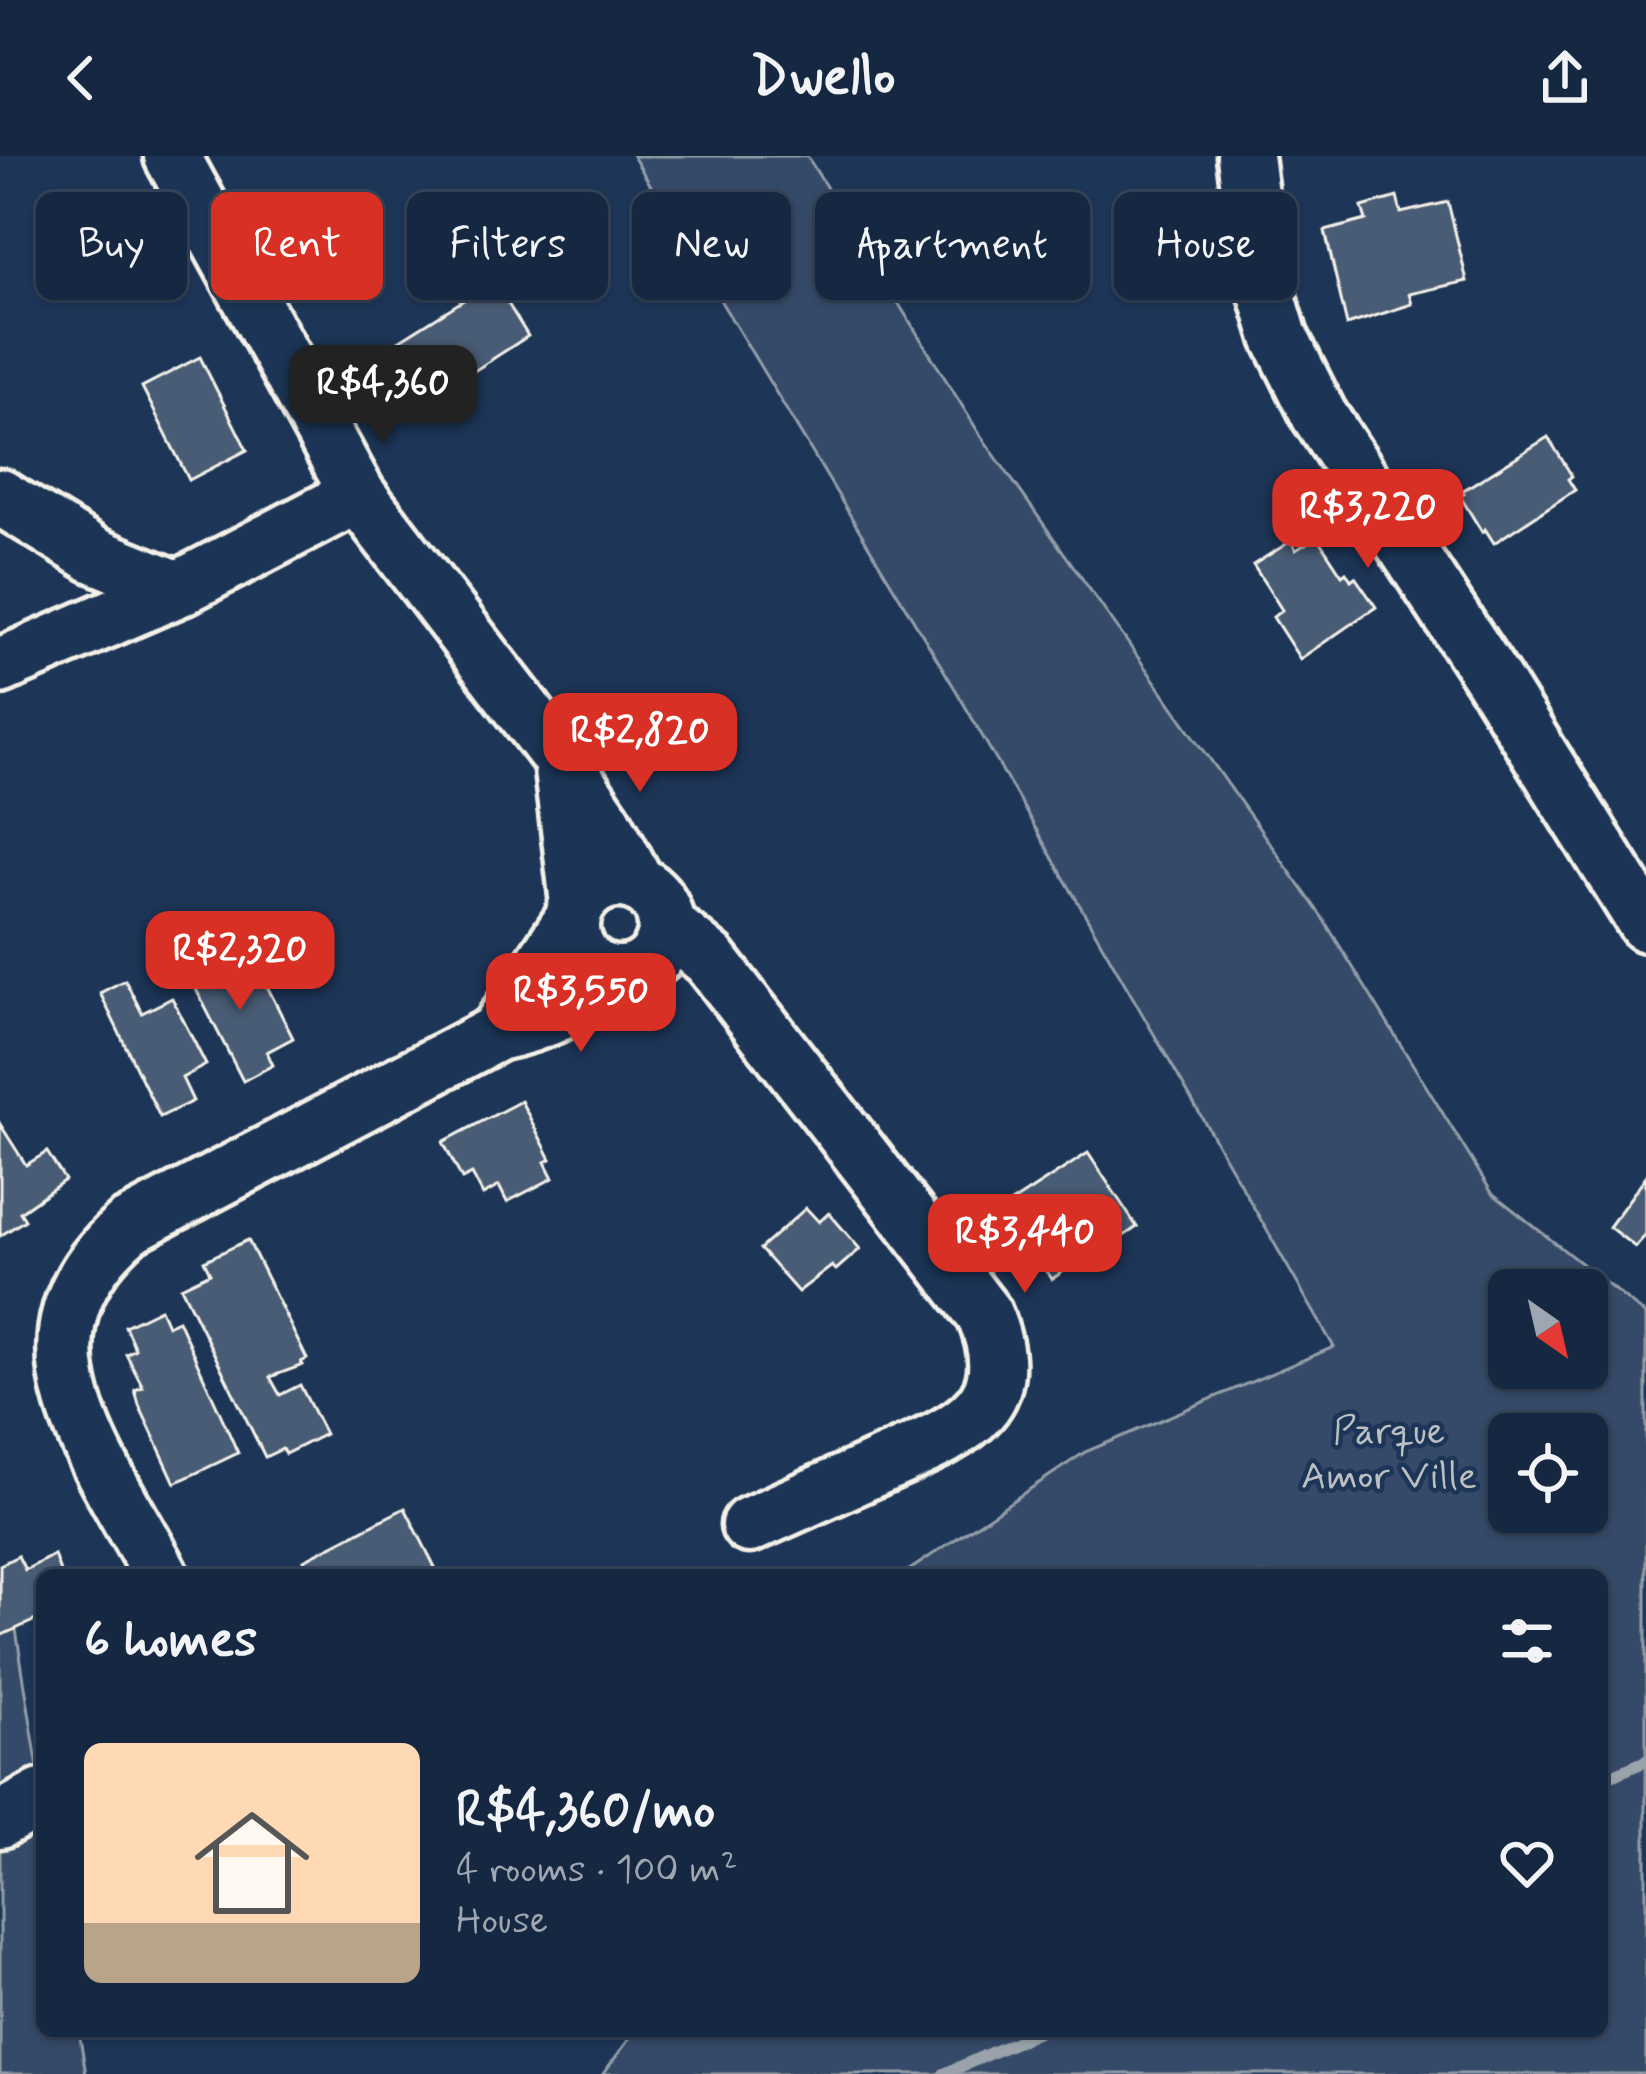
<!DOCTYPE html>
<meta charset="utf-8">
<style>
body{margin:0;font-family:Mynerve,sans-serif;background:#1f3048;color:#f1f3f6;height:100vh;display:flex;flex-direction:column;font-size:45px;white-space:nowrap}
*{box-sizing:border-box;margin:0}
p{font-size:39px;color:#9ea6b1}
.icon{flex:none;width:66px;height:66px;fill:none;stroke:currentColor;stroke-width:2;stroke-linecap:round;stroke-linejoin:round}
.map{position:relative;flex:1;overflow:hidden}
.details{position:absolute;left:36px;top:1413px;width:1572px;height:468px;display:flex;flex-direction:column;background:#162841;border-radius:18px;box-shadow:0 3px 9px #0004,0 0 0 3px #35445a}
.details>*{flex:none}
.guide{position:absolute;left:36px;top:36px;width:1575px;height:108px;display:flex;gap:24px}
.needle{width:78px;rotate:146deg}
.tools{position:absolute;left:1488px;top:1113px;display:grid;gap:24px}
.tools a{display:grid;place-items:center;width:120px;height:120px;border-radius:18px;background:#162841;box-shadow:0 3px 9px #0004,0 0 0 3px #35445a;font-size:60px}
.price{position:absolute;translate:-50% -102px;padding:0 27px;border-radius:24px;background:#d93025;color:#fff;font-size:39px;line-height:78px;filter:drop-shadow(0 3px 6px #0008)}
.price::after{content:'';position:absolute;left:50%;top:72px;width:36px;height:27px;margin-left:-18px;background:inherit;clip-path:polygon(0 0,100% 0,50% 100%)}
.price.selected{background:#222;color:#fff}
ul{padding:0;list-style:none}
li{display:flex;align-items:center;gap:36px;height:300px;padding:0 48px}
li span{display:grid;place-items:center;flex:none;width:336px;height:240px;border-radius:18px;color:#555}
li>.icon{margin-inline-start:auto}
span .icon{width:144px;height:144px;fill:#fffc;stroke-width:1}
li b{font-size:51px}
h2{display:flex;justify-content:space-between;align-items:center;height:144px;padding:0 48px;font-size:51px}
.pill{padding:0 42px;border-radius:18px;background:#162841;box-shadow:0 3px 9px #0004,0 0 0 3px #35445a;font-size:42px;line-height:108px}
.pill.selected{background:#d93025;color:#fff}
header{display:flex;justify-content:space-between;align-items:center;height:156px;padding:0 48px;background:#162841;font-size:54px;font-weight:700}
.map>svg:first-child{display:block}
.green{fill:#354a67;stroke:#949ea8;stroke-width:3;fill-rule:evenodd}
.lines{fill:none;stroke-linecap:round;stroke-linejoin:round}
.stream{stroke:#9aa2ab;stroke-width:12}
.building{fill:#485b74;stroke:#f4f1e8;stroke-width:3}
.minor-casing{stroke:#f4f1e8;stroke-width:63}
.minor{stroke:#1d3557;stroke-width:54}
.labels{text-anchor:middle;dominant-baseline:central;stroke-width:9;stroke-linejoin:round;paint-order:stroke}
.park-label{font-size:39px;fill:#bbbfc1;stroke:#1d3557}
</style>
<header><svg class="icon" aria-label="back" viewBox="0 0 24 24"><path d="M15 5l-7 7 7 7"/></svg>Dwello<svg class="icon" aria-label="share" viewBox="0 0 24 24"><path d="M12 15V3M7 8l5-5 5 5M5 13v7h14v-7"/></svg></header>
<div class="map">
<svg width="1646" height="1918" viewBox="0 0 1646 1918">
<rect width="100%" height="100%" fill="#1d3557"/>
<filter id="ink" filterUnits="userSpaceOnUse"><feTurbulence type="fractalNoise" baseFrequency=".00833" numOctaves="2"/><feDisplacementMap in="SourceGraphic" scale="24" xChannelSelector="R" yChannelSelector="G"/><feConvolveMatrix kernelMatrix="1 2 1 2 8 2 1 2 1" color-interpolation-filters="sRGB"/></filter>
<g filter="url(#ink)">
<path class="green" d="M633 0H807L979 277 1322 761 1492 1037 1646 1159V1918H603L635 1875H1602V1419H902L1085 1296 1334 1191 957 536ZM1509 1134H1587V1212H1509ZM1509 1278H1587V1356H1509Z
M0 1420 12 1448 42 1638V1875H79L86 1918H0Z"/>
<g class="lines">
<path class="stream" d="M1602 1624 1646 1605
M944 1918 1040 1875"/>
</g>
<path class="building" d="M1397 41 1401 57 1448 46 1467 125 1409 138 1412 148 1347 169 1325 75 1366 64 1362 51Z
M494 125 528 180 411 256 398 235 392 239 370 203Z
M200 201 247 294 189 324 142 231Z
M1548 281 1572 320 1568 323 1575 334 1494 387 1485 373 1482 376 1460 340 1464 338 1462 335Z
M1317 381 1342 419 1346 416 1351 424 1355 421 1376 451 1300 503 1273 461 1282 454 1253 409 1291 385 1296 394Z
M208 791 226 826 257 810 293 882 267 896 273 909 243 925 181 804Z
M125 824 142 857 172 842 206 909 182 922 193 945 160 961 100 837Z
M521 945 551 1003 545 1006 553 1022 507 1046 499 1030 483 1039 472 1018 462 1023 443 986Z
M0 968 26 1009 47 996 65 1024 20 1056 25 1064 0 1080Z
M1088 997 1137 1071 1079 1110 1077 1106 1052 1123 1018 1073 1022 1071 1008 1049Z
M1646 1020V1079L1635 1091 1609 1071Z
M806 1052 819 1066 829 1057 860 1093 836 1114 832 1110 798 1136 760 1093Z
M248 1084 307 1203 301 1206 303 1209 270 1221 280 1239 300 1229 325 1278 285 1298 282 1293 265 1301 181 1131 210 1117 204 1105Z
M160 1153 167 1169 178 1164 238 1297 175 1327 139 1249 135 1234 143 1231 126 1198 135 1193 125 1170Z
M405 1352 435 1411 420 1419H312L304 1404Z
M54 1399 61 1419H42V1461L0 1480V1409L18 1400 25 1414Z"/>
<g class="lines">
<g class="minor-casing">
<path id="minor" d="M172 0 358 339 561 603 604 666 636 726
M1245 0 1260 115 1280 181 1319 259 1492 522 1646 768
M0 341 94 399 178 433
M0 510 178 433 358 339
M561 605 578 748
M572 771a47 47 0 1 1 94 0a47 47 0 1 1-94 0Z
M668 770 710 804 984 1158C1027 1257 949 1279 876 1312 834 1331 792 1350 749 1369
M497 877 572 764
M161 1419C97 1299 0 1182 128 1071L497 877C545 867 578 851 615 819
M0 1664 42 1641"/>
</g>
<use href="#minor" class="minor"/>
</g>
</g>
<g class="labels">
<g class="park-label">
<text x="1389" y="1276">Parque<tspan x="1389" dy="45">Amor Ville</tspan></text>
</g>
</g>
</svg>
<div class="tools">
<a><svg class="needle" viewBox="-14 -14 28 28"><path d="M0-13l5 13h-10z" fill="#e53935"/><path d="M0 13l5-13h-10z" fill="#9ea6b1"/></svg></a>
<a><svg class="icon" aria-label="locate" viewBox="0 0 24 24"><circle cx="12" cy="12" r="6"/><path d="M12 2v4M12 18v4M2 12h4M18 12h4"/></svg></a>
</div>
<b class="price selected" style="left:383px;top:291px">R$4,360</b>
<b class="price" style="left:1368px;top:415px">R$3,220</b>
<b class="price" style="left:640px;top:639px">R$2,820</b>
<b class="price" style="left:240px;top:857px">R$2,320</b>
<b class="price" style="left:581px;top:899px">R$3,550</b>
<b class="price" style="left:1025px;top:1140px">R$3,440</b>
<div class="guide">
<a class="pill">Buy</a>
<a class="pill selected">Rent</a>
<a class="pill">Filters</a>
<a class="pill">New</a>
<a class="pill">Apartment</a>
<a class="pill">House</a>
</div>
<section class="details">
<h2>6 homes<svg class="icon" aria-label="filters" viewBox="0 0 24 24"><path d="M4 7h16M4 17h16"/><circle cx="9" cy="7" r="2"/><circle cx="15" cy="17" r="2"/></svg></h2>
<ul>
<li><span style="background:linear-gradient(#ffd9b3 75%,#b9a48a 0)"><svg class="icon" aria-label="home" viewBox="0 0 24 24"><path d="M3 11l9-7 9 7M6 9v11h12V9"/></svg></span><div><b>R$4,360/mo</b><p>4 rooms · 100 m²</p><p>House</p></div><svg class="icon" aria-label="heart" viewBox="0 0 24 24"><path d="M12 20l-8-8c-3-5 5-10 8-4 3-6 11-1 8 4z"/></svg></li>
</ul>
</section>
</div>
